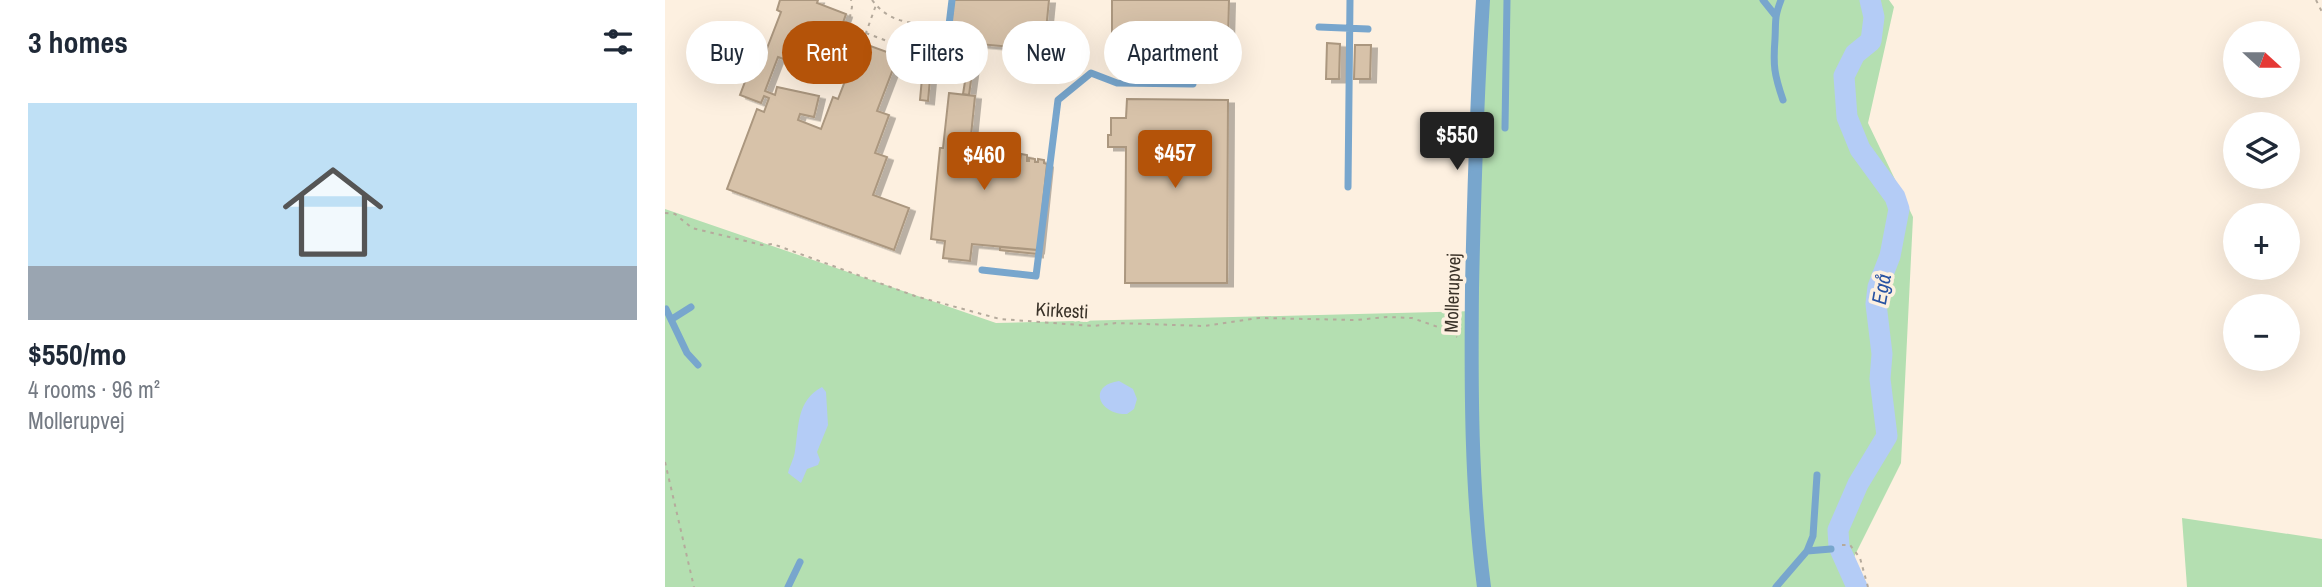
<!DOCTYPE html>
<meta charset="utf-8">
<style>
body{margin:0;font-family:"Archivo Narrow",sans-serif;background:#f6f6f7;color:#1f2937;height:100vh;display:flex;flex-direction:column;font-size:26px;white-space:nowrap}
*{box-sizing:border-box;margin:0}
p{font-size:23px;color:#747a83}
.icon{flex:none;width:38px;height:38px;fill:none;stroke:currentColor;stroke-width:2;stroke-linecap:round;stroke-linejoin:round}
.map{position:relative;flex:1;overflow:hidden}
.details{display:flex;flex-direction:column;background:#fff;width:665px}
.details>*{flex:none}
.banner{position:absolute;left:21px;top:21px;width:665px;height:63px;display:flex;gap:14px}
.needle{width:46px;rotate:111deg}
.fabs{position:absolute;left:1558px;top:21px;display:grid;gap:14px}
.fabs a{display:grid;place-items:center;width:77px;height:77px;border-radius:50%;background:#fff;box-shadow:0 7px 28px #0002;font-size:35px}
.price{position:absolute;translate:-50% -60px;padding:0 16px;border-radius:7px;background:#b45309;color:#fff;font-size:23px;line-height:46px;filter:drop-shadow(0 2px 4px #0008)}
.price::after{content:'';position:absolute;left:50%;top:42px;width:21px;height:16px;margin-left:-10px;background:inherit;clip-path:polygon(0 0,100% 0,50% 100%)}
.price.on{background:#222;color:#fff}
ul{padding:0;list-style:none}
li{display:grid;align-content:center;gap:14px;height:371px;padding:0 28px}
li span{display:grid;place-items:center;height:217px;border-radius:0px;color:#555}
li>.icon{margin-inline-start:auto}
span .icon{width:126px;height:126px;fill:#fffc;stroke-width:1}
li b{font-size:30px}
h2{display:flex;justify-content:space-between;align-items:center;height:84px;padding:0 28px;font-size:30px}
.tag{padding:0 24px;border-radius:32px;background:#fff;box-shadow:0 7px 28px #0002;font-size:24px;line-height:63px}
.tag.on{background:#b45309;color:#fff}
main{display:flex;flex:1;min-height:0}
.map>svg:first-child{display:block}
.green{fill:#b4dfb1}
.water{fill:#b4ccf6}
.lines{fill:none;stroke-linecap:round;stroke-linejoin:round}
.river{stroke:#b4ccf6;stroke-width:21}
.building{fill:#d7c2a9;stroke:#ab977f;stroke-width:2;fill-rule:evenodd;filter:url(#shadow)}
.path{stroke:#b5aa9c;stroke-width:2;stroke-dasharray:3.5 5;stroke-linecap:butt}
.service{stroke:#78a6cd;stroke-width:7}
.minor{stroke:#78a6cd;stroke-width:14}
.labels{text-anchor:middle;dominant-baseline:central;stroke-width:7;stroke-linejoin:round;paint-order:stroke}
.street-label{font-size:19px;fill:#3b3329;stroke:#fdf0e0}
.water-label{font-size:21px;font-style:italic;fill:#2852a2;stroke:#fdf0e0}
</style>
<main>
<section class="details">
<h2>3 homes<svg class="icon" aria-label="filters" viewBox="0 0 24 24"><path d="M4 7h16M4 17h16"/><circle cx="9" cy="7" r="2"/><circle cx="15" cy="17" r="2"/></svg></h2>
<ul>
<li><span style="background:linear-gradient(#bfe0f5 75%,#9aa5b1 0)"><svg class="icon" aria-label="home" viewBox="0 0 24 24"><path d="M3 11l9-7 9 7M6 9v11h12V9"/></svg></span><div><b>$550/mo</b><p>4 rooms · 96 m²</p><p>Mollerupvej</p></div></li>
</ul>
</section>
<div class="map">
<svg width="1657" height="587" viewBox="0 0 1657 587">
<defs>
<filter id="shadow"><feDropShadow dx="6" dy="3.5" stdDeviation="0" flood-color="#0004"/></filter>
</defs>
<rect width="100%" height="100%" fill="#fdf0e0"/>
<path class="green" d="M822 0H1224L1229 7 1203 123 1248 217 1236 463 1187 561 1195 587H0V209L331 323 810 311Z
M1517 518 1657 539V587H1522Z"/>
<path class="water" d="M454 381 468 389 472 399 469 409 462 414C435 415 421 386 454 381Z
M157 387 161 392 163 425 152 452 155 460 153 465 142 469 136 483 123 473C125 465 129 459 130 451 134 427 131 401 157 387Z"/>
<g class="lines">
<path class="river" d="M1192 587 1174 547 1173 530 1193 484 1222 436 1215 379 1217 354 1211 304 1213 287 1225 256 1234 209 1230 197 1195 149 1182 117 1179 76 1190 54 1206 41 1209 17 1205 0"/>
</g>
<path class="building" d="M115 0H153L152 3 181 14 174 34 144 23 137 42 189 61 187 66 191 67 200 44 233 56 212 111 224 115 210 153 222 157 208 195 244 208 229 250 62 189 92 109 99 112 104 98 99 96 96 103 75 95 91 53 99 56 116 12 112 10ZM113 57 180 81 173 99 168 97 156 129 133 120 135 114 149 117 154 96 112 87 110 95 100 91Z
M289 0H384L379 50 303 43V50L288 48 289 42 284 41Z
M447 0H564L563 39 447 37Z
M662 43 675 44 674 79H661Z
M306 44H311L304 95 298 94Z
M690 45H706L705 79H689Z
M257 78 265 79 263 101 255 100Z
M284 93 310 96 304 155 313 156 314 149 327 150 326 158 347 160V153L354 154 353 160H355L356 154 362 155V161H364V158L370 159V162H373V159L379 160V163L382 164 373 250 307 244 305 261 278 258 280 241 266 239 275 148H278Z
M462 99 563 100 562 283H460L461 147H443V135H446V118H461Z
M335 247 372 250V254L335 250Z"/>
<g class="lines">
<path class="path" d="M207 0C221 18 235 22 257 24
M1651 0 1657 12
M177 24 254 53
M183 26 187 7 186 0
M189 66 211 5
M0 213 10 214 27 228 97 245 108 244 250 296 335 319 428 326 451 323 539 326 594 318 691 320 722 317 747 318 776 328 792 337
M0 462 29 587
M1177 545H1185L1195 558 1203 587"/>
<path class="service" d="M1098 0 1110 15
M1116 0C1109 18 1111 21 1110 39 1108 65 1109 74 1118 100
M654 27 703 29
M281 50 287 0
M840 128 842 0
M683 187 685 0
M317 270 371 276 393 100 426 73 452 83 528 84
M1 309 22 353 33 365
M7 319 26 307
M1142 551 1166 549
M123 587 135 562
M1111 587 1142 551 1148 536 1152 475"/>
<path class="minor" d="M818 0C812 96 809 192 807 288 806 388 806 488 819 587"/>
</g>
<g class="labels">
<g class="street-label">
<text transform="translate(787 293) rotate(-88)">Mollerupvej</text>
<text transform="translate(397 310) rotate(3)">Kirkesti</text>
</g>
<g class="water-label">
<text transform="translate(1216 289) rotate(-80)">Egå</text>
</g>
</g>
</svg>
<div class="fabs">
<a><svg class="needle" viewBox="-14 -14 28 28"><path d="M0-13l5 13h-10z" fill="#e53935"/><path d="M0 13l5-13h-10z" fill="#747a83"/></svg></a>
<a><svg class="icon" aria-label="layers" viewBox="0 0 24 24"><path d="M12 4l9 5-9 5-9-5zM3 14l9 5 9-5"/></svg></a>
<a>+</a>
<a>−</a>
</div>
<b class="price on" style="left:792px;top:172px">$550</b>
<b class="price" style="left:510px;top:190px">$457</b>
<b class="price" style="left:319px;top:192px">$460</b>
<div class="banner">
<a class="tag">Buy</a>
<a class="tag on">Rent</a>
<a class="tag">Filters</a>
<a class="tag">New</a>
<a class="tag">Apartment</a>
</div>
</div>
</main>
